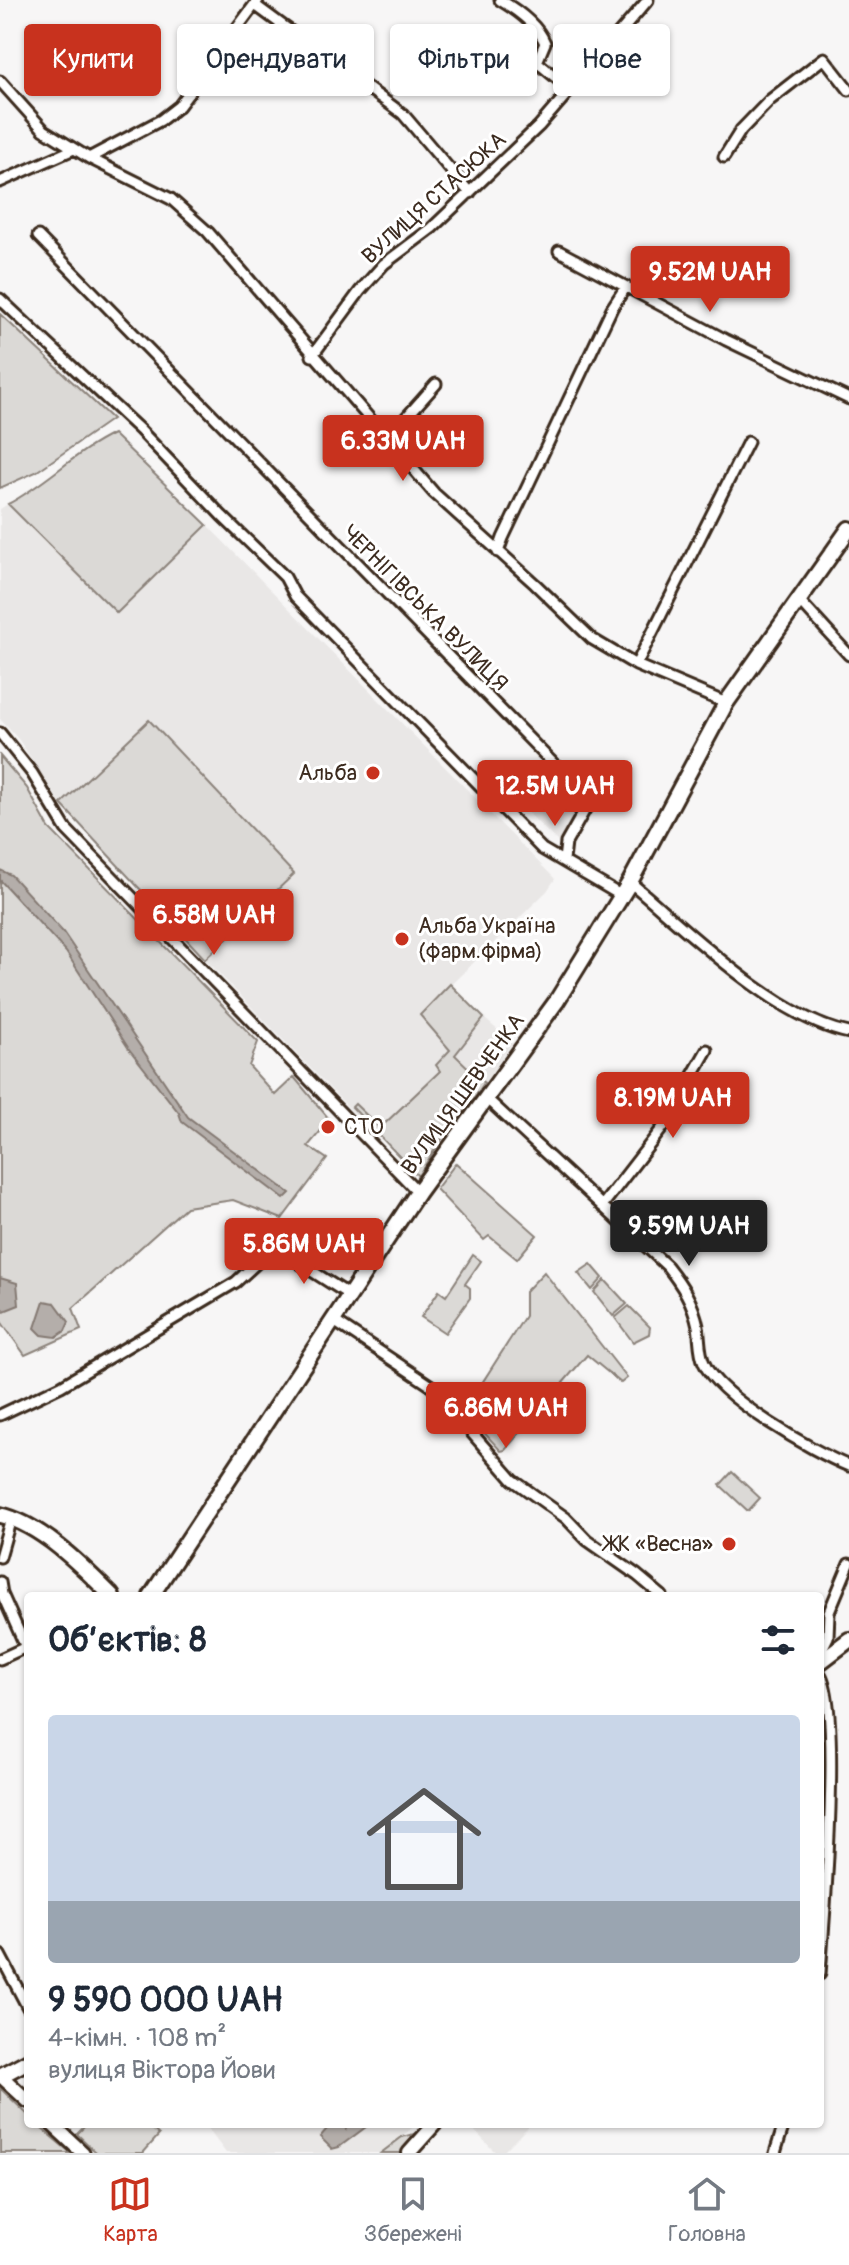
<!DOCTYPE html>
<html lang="uk">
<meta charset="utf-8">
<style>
body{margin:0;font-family:Pangolin,sans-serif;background:#f6f6f7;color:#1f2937;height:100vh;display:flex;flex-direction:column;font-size:30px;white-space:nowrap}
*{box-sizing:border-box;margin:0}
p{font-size:26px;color:#747a83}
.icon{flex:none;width:44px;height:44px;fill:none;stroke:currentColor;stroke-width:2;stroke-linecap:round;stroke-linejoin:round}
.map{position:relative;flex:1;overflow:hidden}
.side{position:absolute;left:24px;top:1592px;width:800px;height:536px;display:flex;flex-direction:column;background:#fff;border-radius:8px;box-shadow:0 2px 6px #0004}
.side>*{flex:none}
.banner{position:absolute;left:24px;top:24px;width:802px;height:72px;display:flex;gap:16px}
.price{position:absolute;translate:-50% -68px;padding:0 18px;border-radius:8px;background:#c8321e;color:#fff;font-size:26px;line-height:52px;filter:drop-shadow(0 2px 4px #0008)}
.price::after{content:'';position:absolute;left:50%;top:48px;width:24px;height:18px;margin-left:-12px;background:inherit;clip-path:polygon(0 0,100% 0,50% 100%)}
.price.on{background:#222;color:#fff}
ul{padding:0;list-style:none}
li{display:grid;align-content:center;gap:16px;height:424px;padding:0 24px}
li span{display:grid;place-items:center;height:248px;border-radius:8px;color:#555}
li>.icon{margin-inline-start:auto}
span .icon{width:144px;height:144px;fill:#fffc;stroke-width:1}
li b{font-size:34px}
h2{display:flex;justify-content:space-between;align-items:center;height:96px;padding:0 24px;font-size:34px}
.chip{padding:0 28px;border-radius:8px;background:#fff;box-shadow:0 2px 6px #0004;font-size:28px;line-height:72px}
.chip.on{background:#c8321e;color:#fff}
.tab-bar{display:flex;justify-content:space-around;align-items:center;height:112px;border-top:2px solid #e0e1e3;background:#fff;font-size:22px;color:#747a83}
.tab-bar a{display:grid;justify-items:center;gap:4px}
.tab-bar .on{color:#c8321e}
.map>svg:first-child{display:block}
.built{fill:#e9e7e6}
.green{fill:#dbd9d6;stroke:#8b827a;stroke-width:2}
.water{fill:#b4aeaa;stroke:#847972;stroke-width:2}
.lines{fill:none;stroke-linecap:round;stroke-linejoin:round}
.minor-casing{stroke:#3b2a1e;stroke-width:15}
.tertiary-casing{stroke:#3b2a1e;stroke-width:18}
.secondary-casing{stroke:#3b2a1e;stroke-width:20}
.minor{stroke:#fff;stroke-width:9}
.tertiary{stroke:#fff;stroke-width:12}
.secondary{stroke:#fff;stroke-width:14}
.poi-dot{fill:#c8321e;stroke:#fff;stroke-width:3}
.labels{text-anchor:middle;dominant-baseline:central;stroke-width:6;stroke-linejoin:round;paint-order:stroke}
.street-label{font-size:22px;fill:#3b2a1e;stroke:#fff}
.poi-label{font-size:22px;fill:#3b2a1e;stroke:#fff;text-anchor:end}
</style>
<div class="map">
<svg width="849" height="2153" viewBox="0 0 849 2153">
<rect width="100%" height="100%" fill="#f7f6f6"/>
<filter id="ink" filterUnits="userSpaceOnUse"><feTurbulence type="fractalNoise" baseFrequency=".0125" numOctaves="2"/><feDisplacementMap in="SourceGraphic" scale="16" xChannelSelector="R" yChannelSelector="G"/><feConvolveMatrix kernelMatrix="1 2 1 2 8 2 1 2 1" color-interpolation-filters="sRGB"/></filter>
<g filter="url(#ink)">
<path class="built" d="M8 504 117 612 207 525 555 879 547 891 420 1015 450 1050 440 1071 374 1134 205 959 294 873 149 720 61 804 19 740 0 719V509Z
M542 764 580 804 558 842 512 797Z
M484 1018 512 1043 484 1083 455 1055Z
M204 2124H417L382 2153H226Z
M468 2124H531L502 2153H496Z"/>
<path class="green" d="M0 314 112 419 36 472 0 488Z
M113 434 207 525 117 613 8 504C46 484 75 452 113 434Z
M149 720 294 874 205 959 61 804Z
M0 756 27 788 49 828 258 1042 249 1066 275 1095 294 1077 330 1120 308 1146 327 1159 282 1219 233 1200 186 1207 73 1308 81 1330 25 1355 0 1320Z
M450 984 484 1018 455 1055 484 1083 455 1128 443 1137 418 1176 352 1107 355 1104 380 1128 440 1071 436 1065 450 1050 420 1015Z
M456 1163 537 1235 517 1259 489 1236 484 1240 436 1189Z
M473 1255 481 1261 465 1284 470 1288V1298L445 1333 421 1317 439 1291 446 1296Z
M591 1264 603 1278 592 1290 578 1273Z
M544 1272 627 1378 621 1383 587 1355 505 1450 501 1451 464 1411 525 1316V1292Z
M605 1280 627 1304 613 1316 594 1292Z
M629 1306 650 1327 649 1334 633 1342 615 1318Z
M732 1472 760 1498 748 1511 720 1485Z
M0 2088 28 2115V2124H36L71 2153H0Z
M87 2124H147L159 2135 143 2153H97L77 2134Z
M414 2134 403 2153H381L402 2137Z"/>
<path class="water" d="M0 870 11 875 63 932 188 1117 290 1193 284 1199 182 1122 179 1113 129 1049 66 952 0 880Z
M0 1278 17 1283 19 1305 4 1311 0 1305Z
M44 1301 55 1303 69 1322 65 1331 56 1337 42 1335 35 1328Z
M502 1396 527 1404 530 1408 522 1424 512 1428C501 1421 494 1412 497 1399Z
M331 2124H343L346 2129 349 2124H370L339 2147 332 2149 320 2137Z"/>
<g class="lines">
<g class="minor-casing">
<path id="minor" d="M500 0C517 10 537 24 545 43L537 62 571 90
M255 5 403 114 470 193
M0 81 44 130 89 158 171 199 208 232 434 493 535 584 592 639 636 665 748 442
M724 157 741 130 770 100 824 58 849 90
M89 158 161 120 179 106 258 0
M0 182 74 149
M38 236 586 797 587 806 566 843 564 860
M559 251 726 340 849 399
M0 299 140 430 222 516 285 577 295 596 542 849 622 896
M312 356 360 291 384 264 432 228 539 126 648 0
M387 439 436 384
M498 552 503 538 612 308 625 288
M798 599 849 655
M636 665 726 703
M0 733 32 773 66 829 418 1192
M630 882C687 930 777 1019 849 1033
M487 1099 667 1266C682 1285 693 1302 698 1326 700 1338 699 1352 704 1363 718 1397 814 1452 849 1466
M602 1206 664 1126 707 1050
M334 1321 430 1385 513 1480 566 1518 587 1540 637 1575 662 1596
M0 1415 61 1386 236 1282 274 1247 351 1296
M0 1557 11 1518
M0 1582 2 1594 28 1652
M820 1653 828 1637 829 1612 849 1564
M0 1659 26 1647
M820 1674C842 1706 824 1924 820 1974
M0 1955 28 2008
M775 2153 784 2124"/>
</g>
<g class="tertiary-casing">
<path id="tertiary" d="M1 2076 28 2101
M52 2124 83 2153
M409 2153 435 2124"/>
</g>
<g class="secondary-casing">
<path id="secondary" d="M0 1515C41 1524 83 1567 112 1596
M151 1596 418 1192 556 1002 630 882 726 703 849 529
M820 1662 849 1640
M0 2076 28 2061"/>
</g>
<use href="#minor" class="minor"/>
<use href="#tertiary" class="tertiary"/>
<use href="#secondary" class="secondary"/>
</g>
</g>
<g class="poi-dot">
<circle cx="373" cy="773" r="8"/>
<circle cx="402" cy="939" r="8"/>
<circle cx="328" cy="1127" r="8"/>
<circle cx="729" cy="1544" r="8"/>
</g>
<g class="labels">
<g class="street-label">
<text transform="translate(434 198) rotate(-42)">ВУЛИЦЯ СТАСЮКА</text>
<text transform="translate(425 608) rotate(45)">ЧЕРНІГІВСЬКА ВУЛИЦЯ</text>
<text transform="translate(463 1094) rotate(-54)">ВУЛИЦЯ ШЕВЧЕНКА</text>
</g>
<g class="poi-label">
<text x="357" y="773">Альба</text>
<text x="418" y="926" text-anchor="start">Альба Україна<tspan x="418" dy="25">(фарм.фірма)</tspan></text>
<text x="344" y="1127" text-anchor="start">СТО</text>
<text x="713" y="1544">ЖК «Весна»</text>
</g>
</g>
</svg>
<b class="price" style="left:710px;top:314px">9.52M UAH</b>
<b class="price" style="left:403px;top:483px">6.33M UAH</b>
<b class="price" style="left:555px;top:828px">12.5M UAH</b>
<b class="price" style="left:214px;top:957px">6.58M UAH</b>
<b class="price" style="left:673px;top:1140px">8.19M UAH</b>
<b class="price on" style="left:689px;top:1268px">9.59M UAH</b>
<b class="price" style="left:304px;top:1286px">5.86M UAH</b>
<b class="price" style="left:506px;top:1450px">6.86M UAH</b>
<div class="banner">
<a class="chip on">Купити</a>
<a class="chip">Орендувати</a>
<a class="chip">Фільтри</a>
<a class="chip">Нове</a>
</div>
<section class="side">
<h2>Об’єктів: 8<svg class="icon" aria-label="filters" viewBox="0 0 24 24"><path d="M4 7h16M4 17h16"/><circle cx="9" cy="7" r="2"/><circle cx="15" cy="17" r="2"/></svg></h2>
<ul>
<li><span style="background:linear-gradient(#c9d6e8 75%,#9aa5b1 0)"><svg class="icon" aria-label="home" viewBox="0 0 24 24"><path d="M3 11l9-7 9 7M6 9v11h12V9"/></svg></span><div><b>9 590 000 UAH</b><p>4-кімн. · 108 m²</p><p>вулиця Віктора Йови</p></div></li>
</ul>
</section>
</div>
<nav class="tab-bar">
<a class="on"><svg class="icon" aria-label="map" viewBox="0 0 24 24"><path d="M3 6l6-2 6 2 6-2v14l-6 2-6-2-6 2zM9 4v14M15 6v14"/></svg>Карта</a>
<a><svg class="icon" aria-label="saved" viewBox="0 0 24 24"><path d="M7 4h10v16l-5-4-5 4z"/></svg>Збережені</a>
<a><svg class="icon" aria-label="home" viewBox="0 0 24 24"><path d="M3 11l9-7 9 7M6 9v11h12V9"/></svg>Головна</a>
</nav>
